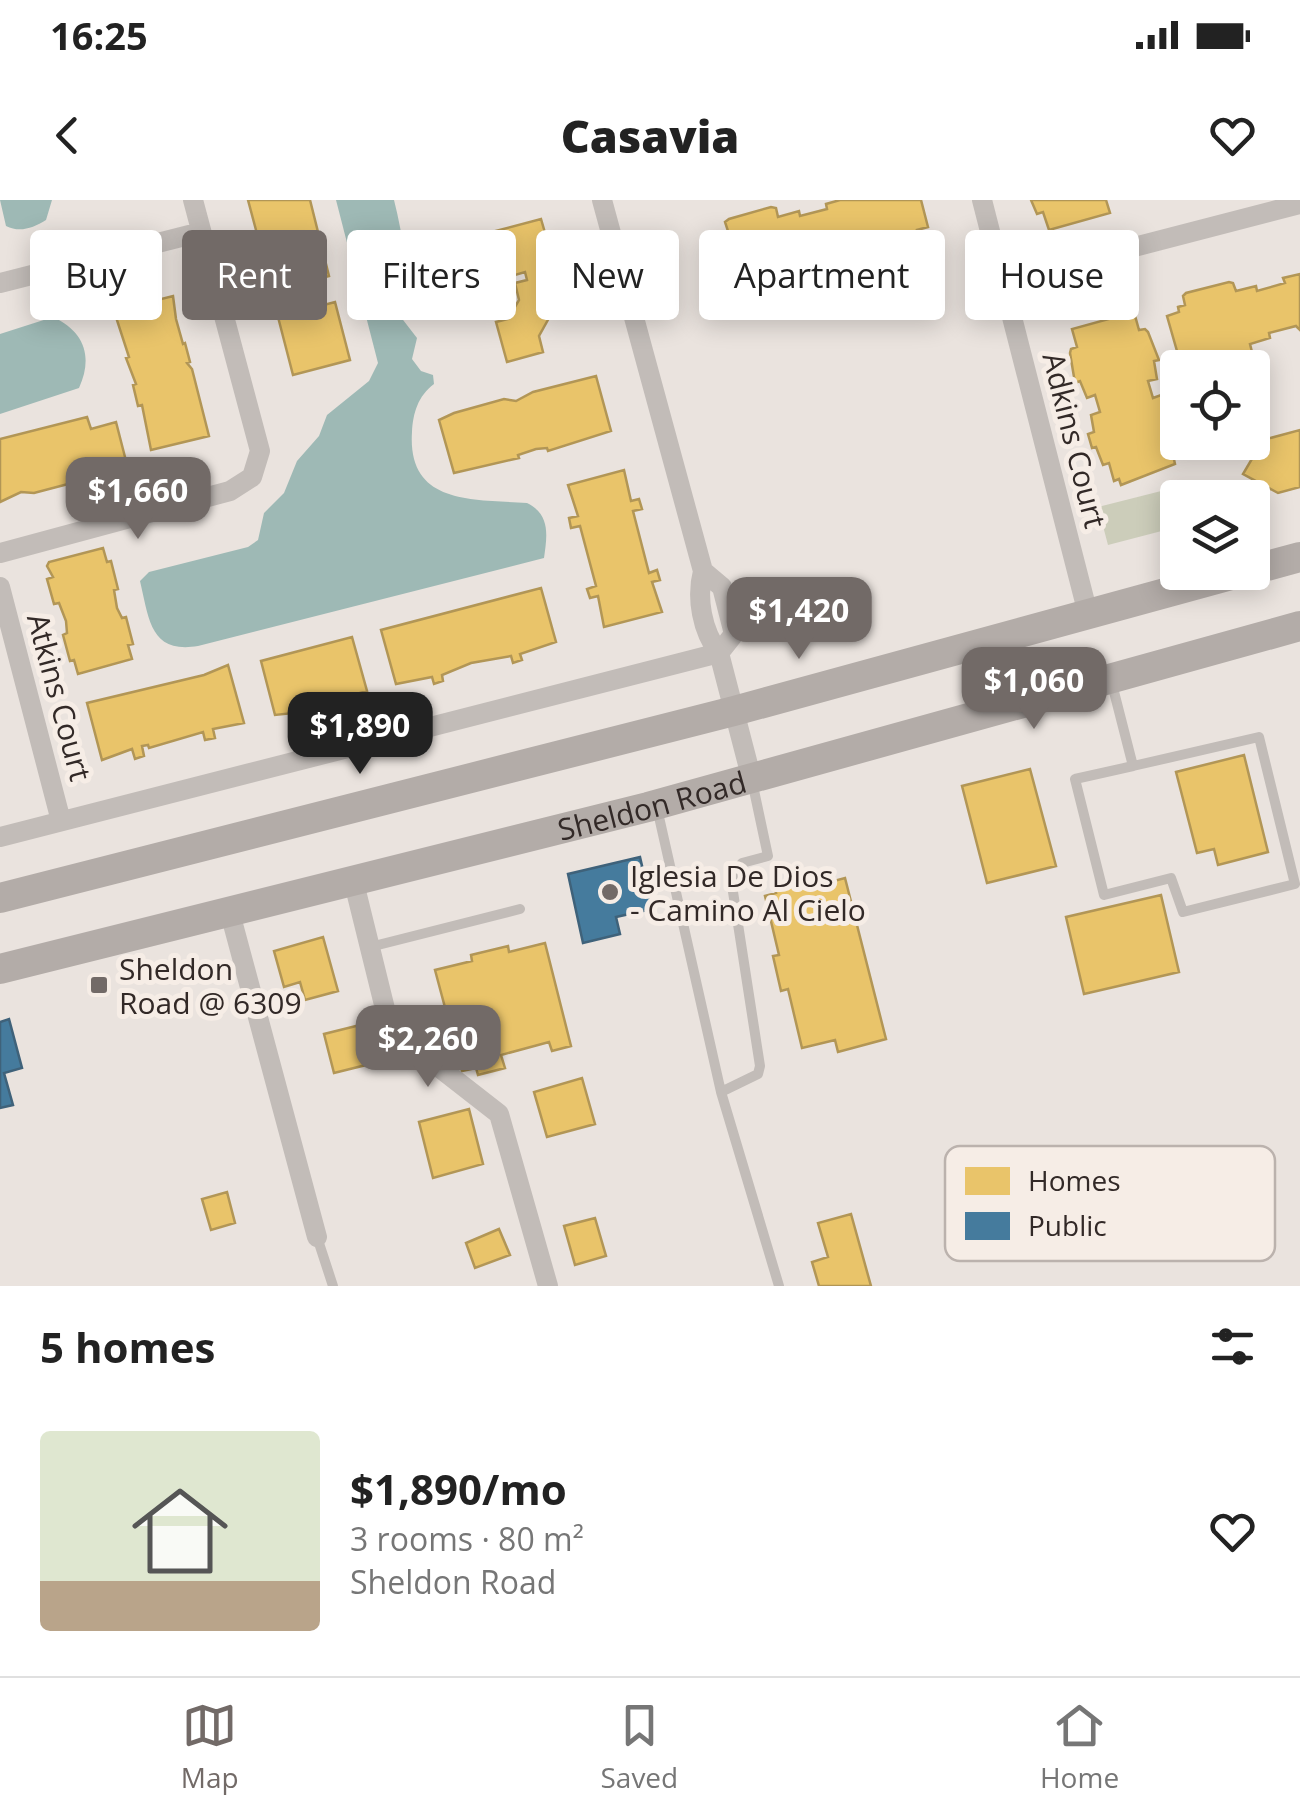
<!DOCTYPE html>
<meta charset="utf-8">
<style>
body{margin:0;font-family:"Open Sans",sans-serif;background:#f6f6f6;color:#222;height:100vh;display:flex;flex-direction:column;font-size:38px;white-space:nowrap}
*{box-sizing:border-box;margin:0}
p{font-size:32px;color:#767676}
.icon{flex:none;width:55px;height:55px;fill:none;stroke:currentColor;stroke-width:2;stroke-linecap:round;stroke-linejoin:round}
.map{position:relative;height:1086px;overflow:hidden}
.sheet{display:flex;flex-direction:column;background:#fff;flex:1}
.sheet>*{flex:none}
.top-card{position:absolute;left:30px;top:30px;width:1240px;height:90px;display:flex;gap:20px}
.tools{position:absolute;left:1160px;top:150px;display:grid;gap:20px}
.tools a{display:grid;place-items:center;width:110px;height:110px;border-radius:10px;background:#fff;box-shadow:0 5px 25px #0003;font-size:50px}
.price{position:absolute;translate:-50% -85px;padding:0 22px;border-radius:20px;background:#726a67;color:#fff;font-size:32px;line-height:65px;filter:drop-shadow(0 2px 5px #0008)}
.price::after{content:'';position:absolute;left:50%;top:60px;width:30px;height:22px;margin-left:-15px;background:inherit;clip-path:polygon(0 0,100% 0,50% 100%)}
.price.on{background:#222;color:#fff}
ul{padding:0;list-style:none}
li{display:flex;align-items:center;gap:30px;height:250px;padding:0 40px}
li+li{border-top:2px solid #e0e0e0}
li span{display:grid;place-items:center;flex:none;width:280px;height:200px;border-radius:10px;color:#555}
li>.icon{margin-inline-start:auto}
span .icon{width:120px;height:120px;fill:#fffc;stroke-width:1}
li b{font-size:42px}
h2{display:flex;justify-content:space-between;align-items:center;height:120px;padding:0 40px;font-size:42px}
.pill{padding:0 35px;border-radius:10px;background:#fff;box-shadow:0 5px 25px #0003;font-size:35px;line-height:90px}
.pill.on{background:#726a67;color:#fff}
.status{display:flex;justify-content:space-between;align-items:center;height:70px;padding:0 50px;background:#fff;direction:ltr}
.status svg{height:28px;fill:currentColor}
header{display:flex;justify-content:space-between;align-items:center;height:130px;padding:0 40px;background:#fff;font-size:45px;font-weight:800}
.tab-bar{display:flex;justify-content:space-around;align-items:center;height:140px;border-top:2px solid #e0e0e0;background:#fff;font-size:28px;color:#767676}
.tab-bar a{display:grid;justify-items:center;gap:5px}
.tab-bar .on{color:#726a67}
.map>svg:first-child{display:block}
.green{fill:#cccdba}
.water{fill:#9eb9b5}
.homes{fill:#e9c46a;stroke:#b29656;stroke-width:2.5}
.public{fill:#457b9d;stroke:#3f627a;stroke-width:2.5}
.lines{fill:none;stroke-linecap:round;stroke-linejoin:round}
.service{stroke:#c2bcb8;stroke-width:10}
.minor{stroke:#c2bcb8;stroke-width:20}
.secondary{stroke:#b3aca8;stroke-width:30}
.poi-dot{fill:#726a67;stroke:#f6ede6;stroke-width:4}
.labels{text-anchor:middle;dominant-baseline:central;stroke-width:10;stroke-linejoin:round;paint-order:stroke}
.street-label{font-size:30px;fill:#322927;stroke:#f6ede6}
.poi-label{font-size:30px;fill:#322927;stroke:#f6ede6;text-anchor:start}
.key{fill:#f6ede6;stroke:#bbb2ad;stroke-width:2.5}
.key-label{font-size:28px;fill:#322927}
</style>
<div class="status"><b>16:25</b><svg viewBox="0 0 49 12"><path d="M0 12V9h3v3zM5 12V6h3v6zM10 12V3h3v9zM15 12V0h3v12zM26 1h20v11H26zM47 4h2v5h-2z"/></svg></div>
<header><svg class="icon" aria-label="back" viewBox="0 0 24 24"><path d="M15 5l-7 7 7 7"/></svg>Casavia<svg class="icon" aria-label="heart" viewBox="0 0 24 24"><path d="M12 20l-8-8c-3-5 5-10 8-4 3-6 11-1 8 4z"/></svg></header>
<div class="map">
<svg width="1300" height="1086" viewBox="0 0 1300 1086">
<rect width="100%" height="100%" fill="#eae3de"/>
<path class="green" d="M1181 286 1184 297 1178 298 1177 327 1108 345 1098 307Z"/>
<path class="water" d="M0 0H52L46 20C33 28 20 33 6 26Z
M336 0H394C401 26 404 57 413 80L401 95 400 116 417 138 412 159 421 171 433 175 434 184C418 196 413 213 412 232 407 306 475 299 527 303 551 315 547 336 544 358L198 446C150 454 149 419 140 381L149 372 248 347 258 340 264 313 284 293 297 261 319 236 327 215 369 181 378 163Z
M53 117C85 132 93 157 79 188L0 214V134Z"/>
<path class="homes" d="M248 0H310L329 76 272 90Z
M840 0H921L928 27 917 30 918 35 911 38 913 46 896 55 867 61 863 60 860 51 840 56 839 51 811 59 813 64 793 70 795 78 791 81 764 91 744 92 742 84 735 86 733 80 722 84 717 69 712 70 709 57 714 56 710 41 722 38 720 33 728 31 725 22 729 19 771 7 776 8 778 17 799 11 800 16 827 9 826 4Z
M1031 0H1106L1110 13 1049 30 1043 12 1037 14Z
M541 19 550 50 556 48 555 43 568 39 582 87 567 91 566 85 560 87 567 113 549 118 539 136 543 152 507 162 496 122 508 119 519 100 515 83 527 80 525 72 508 77 496 31Z
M1300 74V130L1296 126 1269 133 1270 138 1250 144 1252 152 1249 155 1221 166H1202L1200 158 1192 160 1190 155 1179 158 1167 116 1179 112 1178 107 1185 105 1183 96 1186 93 1229 82 1233 83 1236 91 1256 86 1257 91 1285 83 1283 78Z
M173 96 176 119 183 144 185 143 190 162 187 163 192 169 209 236 151 250 142 205 138 206 133 185 136 184 126 158 129 157 114 111Z
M335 102 350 160 293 175 278 117Z
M1134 112 1139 130 1145 129 1148 132 1159 160 1154 161 1157 179 1148 181 1153 198 1161 195 1168 212 1173 211 1177 240V245L1171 246 1175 264 1121 285 1119 279 1114 281 1109 263 1103 265 1096 247 1092 248 1088 234 1094 232 1091 215 1100 212 1095 195 1087 198 1080 181 1075 183 1070 153 1071 149 1077 147 1072 129Z
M596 176 611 231 548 251 547 248 536 249 518 255 519 258 454 273 439 220 454 213 504 199 516 201 533 192Z
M87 217 91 229 116 222 125 257 99 263 102 273 87 279 34 293 21 292 0 302V239Z
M1300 230V287L1278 293 1243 274 1263 240Z
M624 270 631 301 639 299 642 309 633 311 649 373 657 370 660 380 652 382 662 412 604 427 598 396 590 398 587 389 596 386 580 326 571 328 569 318 578 316 568 285Z
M103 348 107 362 111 361 118 389 114 390 117 408 122 418 126 417 133 444 128 445 132 459 78 474 74 460 70 461 63 435 67 433 66 421 59 403 54 404 47 379 53 377 47 366 49 362Z
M541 388 556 442 520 454 522 460 513 463 511 456 471 463 442 475 443 481 434 484 432 477 396 484 381 430Z
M352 437 367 491 353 495 349 498 351 505 341 508 339 501 334 500 317 502 303 510 305 517 295 520 293 513 275 515 261 461Z
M228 465 244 523 213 529 215 538 205 540 203 532 149 548 148 545 142 546 144 556 135 559 132 549 102 560 87 503 204 475Z
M1244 555 1268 652 1218 665 1214 649 1197 653 1176 572Z
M1030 569 1056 666 987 683 962 586Z
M832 673 834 681 845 678 886 839 838 852 835 840 802 848 788 789 781 791 773 756 779 755 765 696 776 693 774 687 791 683 792 687 817 682 815 677Z
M1161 695 1179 772 1084 794 1066 717Z
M323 737 338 791 305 800 300 782 284 787 274 751Z
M545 743 571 846 552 851 549 842 501 855 505 868 478 875 476 868 462 871 435 770 472 761 471 755 508 746 509 752Z
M360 825 370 864 334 873 324 834Z
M582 878 595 924 547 937 534 892Z
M469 909 483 964 433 978 419 922Z
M227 992 235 1023 211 1030 202 999Z
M851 1014 871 1086H819L812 1062 828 1057 818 1023Z
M595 1018 606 1056 575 1065 564 1026Z
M499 1029 510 1055 475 1068 466 1043Z"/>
<path class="public" d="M640 657 652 709 616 717 620 734 583 743 568 674Z
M9 819 22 868 4 873 13 905 0 908V822Z"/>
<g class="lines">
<path class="service" d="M1111 480 1133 566 1259 537 1295 684 1183 712 1171 678 1104 695 1075 579 1133 566
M657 608 721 892 758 874 760 866 731 679 742 663 768 656 752 581
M370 747 520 709
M721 892 779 1086
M317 1037 333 1086"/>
<path class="minor" d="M602 0 703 371C696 398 702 431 719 453L752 580
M982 0 1088 414
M1003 81 1300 4
M0 83 201 32
M0 353 230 291 252 277 260 251 193 0
M703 371 722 387 734 434 719 453
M0 387 61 621
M0 637 719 453
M354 683 390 829 499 914 548 1086
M230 713 317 1037"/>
<g class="secondary">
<path d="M1252 370 1300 357"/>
<path d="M0 698 734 511 1242 372"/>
<path id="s1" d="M0 769 648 607 1300 426"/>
</g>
</g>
<g class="poi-dot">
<circle cx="610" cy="692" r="10"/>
<rect x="89" y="775" width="20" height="20" rx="5"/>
</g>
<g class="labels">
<g class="street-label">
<text transform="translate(1075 240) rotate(76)">Adkins Court</text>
<text transform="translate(60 497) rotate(75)">Atkins Court</text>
<text stroke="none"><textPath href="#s1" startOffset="672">Sheldon Road</textPath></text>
</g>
<g class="poi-label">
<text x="630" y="675">Iglesia De Dios<tspan x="630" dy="34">- Camino Al Cielo</tspan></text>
<text x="119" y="768">Sheldon<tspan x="119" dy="34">Road @ 6309</tspan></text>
</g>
</g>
<rect x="945" y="946" width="330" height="115" rx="15" class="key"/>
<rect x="965" y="967" width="45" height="28" fill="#e9c46a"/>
<rect x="965" y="1012" width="45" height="28" fill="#457b9d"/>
<g class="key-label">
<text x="1028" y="991">Homes</text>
<text x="1028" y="1036">Public</text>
</g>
</svg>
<div class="tools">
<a><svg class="icon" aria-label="locate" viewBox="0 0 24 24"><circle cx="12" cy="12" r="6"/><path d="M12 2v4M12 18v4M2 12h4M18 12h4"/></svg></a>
<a><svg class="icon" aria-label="layers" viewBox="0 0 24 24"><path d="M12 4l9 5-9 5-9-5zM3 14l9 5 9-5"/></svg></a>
</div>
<b class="price" style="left:138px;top:342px">$1,660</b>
<b class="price" style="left:799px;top:462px">$1,420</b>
<b class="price" style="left:1034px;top:532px">$1,060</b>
<b class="price on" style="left:360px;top:577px">$1,890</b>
<b class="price" style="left:428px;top:890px">$2,260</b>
<div class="top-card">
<a class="pill">Buy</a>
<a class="pill on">Rent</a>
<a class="pill">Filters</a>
<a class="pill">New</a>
<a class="pill">Apartment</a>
<a class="pill">House</a>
</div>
</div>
<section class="sheet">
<h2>5 homes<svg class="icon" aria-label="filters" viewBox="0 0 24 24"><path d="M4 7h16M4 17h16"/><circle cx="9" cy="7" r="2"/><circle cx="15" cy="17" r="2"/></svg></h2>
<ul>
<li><span style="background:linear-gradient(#dfe7d0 75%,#b9a48a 0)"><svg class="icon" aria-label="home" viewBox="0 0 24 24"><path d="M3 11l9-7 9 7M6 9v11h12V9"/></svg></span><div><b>$1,890/mo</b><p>3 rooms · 80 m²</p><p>Sheldon Road</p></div><svg class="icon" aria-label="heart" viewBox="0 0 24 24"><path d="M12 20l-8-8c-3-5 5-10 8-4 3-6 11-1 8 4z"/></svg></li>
</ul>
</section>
<nav class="tab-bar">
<a class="on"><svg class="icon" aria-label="map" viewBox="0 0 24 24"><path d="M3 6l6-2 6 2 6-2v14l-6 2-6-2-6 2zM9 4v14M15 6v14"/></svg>Map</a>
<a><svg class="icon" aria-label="saved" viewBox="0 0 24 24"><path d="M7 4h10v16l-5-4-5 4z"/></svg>Saved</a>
<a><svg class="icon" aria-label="home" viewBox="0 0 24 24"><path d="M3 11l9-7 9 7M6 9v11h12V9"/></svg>Home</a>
</nav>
